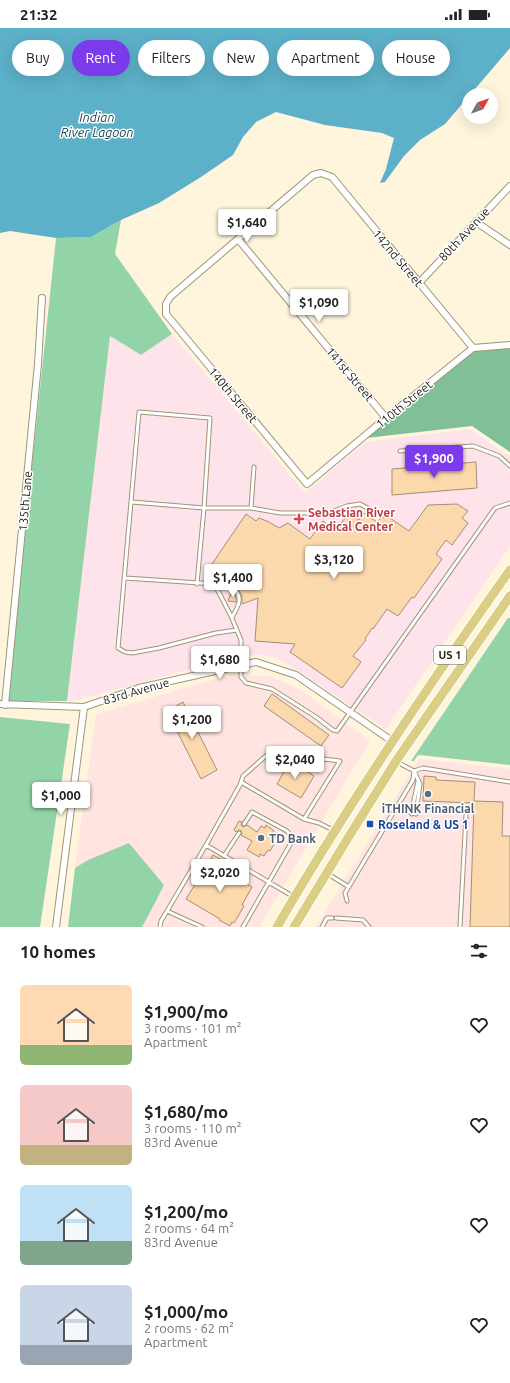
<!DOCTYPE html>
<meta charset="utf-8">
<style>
body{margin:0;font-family:Ubuntu,sans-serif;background:#f2f2f2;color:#222;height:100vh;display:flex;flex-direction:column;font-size:15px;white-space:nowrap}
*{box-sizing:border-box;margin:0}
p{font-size:13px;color:#767676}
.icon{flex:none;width:22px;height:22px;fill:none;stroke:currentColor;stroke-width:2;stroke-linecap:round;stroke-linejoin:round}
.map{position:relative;height:899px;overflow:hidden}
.details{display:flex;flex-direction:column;background:#fff;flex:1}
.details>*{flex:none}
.guide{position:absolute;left:12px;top:12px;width:486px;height:36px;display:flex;gap:8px}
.needle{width:26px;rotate:50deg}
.buttons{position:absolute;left:462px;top:60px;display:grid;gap:8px}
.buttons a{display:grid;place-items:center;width:36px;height:36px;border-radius:50%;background:#fff;box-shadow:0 4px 16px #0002;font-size:20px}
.price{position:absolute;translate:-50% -34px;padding:0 9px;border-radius:4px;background:#fff;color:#222;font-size:13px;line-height:26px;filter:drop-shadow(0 1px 2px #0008)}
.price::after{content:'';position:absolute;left:50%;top:24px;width:12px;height:9px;margin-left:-6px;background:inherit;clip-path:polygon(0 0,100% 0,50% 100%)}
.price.selected{background:#7c3aed;color:#fff}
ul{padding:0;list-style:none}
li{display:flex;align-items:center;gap:12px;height:100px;padding:0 20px}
li span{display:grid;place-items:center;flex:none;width:112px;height:80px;border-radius:6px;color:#555}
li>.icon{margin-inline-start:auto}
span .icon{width:48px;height:48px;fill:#fffc;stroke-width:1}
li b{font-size:17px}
h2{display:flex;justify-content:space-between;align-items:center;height:48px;padding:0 20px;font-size:17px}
.tag{padding:0 14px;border-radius:18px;background:#fff;box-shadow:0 4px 16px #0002;font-size:14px;line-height:36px}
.tag.selected{background:#7c3aed;color:#fff}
.status{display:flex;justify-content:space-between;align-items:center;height:28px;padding:0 20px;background:#fff;direction:ltr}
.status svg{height:11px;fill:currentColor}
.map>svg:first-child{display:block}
.commercial{fill:#ffe4e2}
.medical{fill:#fee3eb}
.green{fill:#93d3a8}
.forest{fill:#81c096}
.water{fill:#5cb0c8}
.building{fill:#fcd9ac;stroke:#a28f76}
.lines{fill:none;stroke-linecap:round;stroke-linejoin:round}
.lane-casing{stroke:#9f9578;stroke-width:5}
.street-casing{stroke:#9f9578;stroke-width:8}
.primary-casing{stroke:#fff;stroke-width:11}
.lane{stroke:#fff;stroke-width:3}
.street{stroke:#fff;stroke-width:6}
.primary{stroke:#dace85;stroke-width:9}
.health-dot{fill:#e0444e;stroke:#fff;stroke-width:1.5}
.service-dot{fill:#5c6f8a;stroke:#fff;stroke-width:1.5}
.transit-dot{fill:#1a4fb4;stroke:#fff;stroke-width:1.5}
.labels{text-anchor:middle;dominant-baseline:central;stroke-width:3;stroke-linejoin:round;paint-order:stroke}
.shield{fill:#fff;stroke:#66645b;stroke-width:1}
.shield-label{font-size:11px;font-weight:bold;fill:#252115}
.street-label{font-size:12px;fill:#252115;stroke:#fff}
.health-label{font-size:12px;font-weight:bold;fill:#be3a42;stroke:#fff;text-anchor:start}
.service-label{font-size:12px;font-weight:bold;fill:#4e5e75;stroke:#fff}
.transit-label{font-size:12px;font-weight:bold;fill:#164399;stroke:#fff;text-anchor:start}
.water-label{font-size:13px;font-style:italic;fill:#214853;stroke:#fff}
</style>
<div class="status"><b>21:32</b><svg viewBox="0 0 49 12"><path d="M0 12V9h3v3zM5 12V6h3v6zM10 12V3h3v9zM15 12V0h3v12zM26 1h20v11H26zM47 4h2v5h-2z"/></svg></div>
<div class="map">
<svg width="510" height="899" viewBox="0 0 510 899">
<rect width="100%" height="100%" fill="#fef5dc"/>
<path class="commercial" d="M230 647 270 648 301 662 370 713 259 899H142L156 873 164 857 129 816 88 832 75 840 96 686Z
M419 731 510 741V899H316Z"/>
<path class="medical" d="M172 306 305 465 366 414 470 401 510 429V518L386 701 286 635 268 628 248 626 77 672 67 673 110 308 141 327Z"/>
<path class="green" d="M121 192 115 226 172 306 141 327 110 308 67 673H7L56 210 91 209Z
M508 590H510V737L420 727 417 728 414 733H411Z
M0 689 70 696 40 899H0Z
M129 815 164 857 156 873 142 899H68L75 840 88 832Z"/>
<path class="forest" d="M510 318V424L472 398 366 410 377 399 470 321Z"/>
<path class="water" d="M0 0H510V20L445 96 420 112 404 128 385 154 380 155 386 141 394 110 382 105 325 97 276 84 256 94 243 109 233 127 201 149 159 175 121 192 91 209 56 210 10 203 0 205Z"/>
<path class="building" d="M476 434 477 460 392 467V441Z
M457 476 468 483 462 490 468 495 452 517 446 512 436 526 442 531 414 570 412 569 398 588 387 581 373 601 372 600 365 611 366 612 353 628 361 634 342 660 290 624 295 616 255 613 258 570 242 576V568L240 564 234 556 230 549 212 536 246 486 256 493 259 490 269 494 279 500 288 495 310 511 323 493 335 503 349 485 359 492 364 485 377 494 382 489 384 490 387 488 409 503 428 477Z
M232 563 236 569V574L228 573Z
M272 666 329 707 321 718 264 678Z
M183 674 217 742 201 751 167 683Z
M290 733 314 748 301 770 277 756Z
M424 748 436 749V752L475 754 474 773 503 774 502 808H510V899H470L474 775 423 773Z
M239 793 242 794 241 797 243 799 247 797 257 804 261 798 265 800 266 797 274 803 273 805 277 807 272 815 274 816 270 823 268 822 264 828 260 826 259 829 247 822 252 813 241 807 242 804 240 802 236 804 234 802Z
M213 827 222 832 218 839 252 859 242 877 244 878 234 895 232 894 230 898 219 892 220 891 186 871Z"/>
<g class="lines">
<g class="lane-casing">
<path id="lane" d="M400 423 473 418 499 428 510 438
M132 474 204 480H251L280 485H313L323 487 347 478 360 476 375 484
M251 480 254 439
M125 550 230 557C244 568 240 576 232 589
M197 556 204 480 210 390 139 384 118 620 125 624 132 625 159 620 216 605 237 602
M215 557 231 588 241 612V649L246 655 272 661 316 689 333 702 337 703 495 480 510 475
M241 754 304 791 319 795 333 802
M396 780 416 786 420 756 414 743 423 740 510 754
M412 786C413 774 416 764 418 753
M206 817 294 869
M224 828 239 805
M328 846 349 859
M347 873 345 865 413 752 414 743 397 734
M167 883 202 899
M336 890 363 892 369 899
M160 899 161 893 167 883 206 817 240 757 243 748 267 727 273 725 340 733 304 791
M243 899 291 815V808L287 803 252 784 244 796
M322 899 327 890H332
M460 899 466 787"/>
</g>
<g class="street-casing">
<path id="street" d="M476 194 510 217
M238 211 386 390
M419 255 510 158
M473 320 332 149 321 145 313 147 170 269 166 276V286L307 456 386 390 473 320 510 317
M0 676 84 679 139 660 256 634 296 647 392 713
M5 677 38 336 42 270
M56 899 84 679"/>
</g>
<g class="primary-casing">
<path id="primary" d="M277 899C348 776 428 658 510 542
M294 899 348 810 396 733 510 568"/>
</g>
<use href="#lane" class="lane"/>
<use href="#street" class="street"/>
<use href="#primary" class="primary"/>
</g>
<path class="health-dot" d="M297 485h4v4h4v4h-4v4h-4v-4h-4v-4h4z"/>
<g class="service-dot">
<circle cx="428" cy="766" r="4"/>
<circle cx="261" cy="810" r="4"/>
</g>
<rect class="transit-dot" x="366" y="792" width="8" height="8" rx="2"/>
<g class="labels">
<rect class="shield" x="434" y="618" width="32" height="18" rx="3"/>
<g class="shield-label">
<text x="450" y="627">US 1</text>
</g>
<g class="street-label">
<text transform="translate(464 206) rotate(-47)">80th Avenue</text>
<text transform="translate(398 230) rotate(50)">142nd Street</text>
<text transform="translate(350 346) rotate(50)">141st Street</text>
<text transform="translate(233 367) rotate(50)">140th Street</text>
<text transform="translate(404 376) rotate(-39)">110th Street</text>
<text transform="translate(25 473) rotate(-85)">135th Lane</text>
<text transform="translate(136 663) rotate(-16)">83rd Avenue</text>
</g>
<g class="health-label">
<text x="308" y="484">Sebastian River<tspan x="308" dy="14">Medical Center</tspan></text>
</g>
<g class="service-label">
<text x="428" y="780">iTHINK Financial</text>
<text x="269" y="810" text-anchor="start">TD Bank</text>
</g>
<g class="transit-label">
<text x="378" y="796">Roseland &amp; US 1</text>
</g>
<g class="water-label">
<text x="97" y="89">Indian<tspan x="97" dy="15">River Lagoon</tspan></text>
</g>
</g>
</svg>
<div class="buttons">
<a><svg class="needle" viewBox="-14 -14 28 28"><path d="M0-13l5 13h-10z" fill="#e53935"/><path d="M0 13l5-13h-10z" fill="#767676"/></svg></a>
</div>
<b class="price" style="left:247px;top:215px">$1,640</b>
<b class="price" style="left:319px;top:295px">$1,090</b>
<b class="price selected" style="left:434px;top:451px">$1,900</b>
<b class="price" style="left:334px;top:552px">$3,120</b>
<b class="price" style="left:233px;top:570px">$1,400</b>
<b class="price" style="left:220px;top:652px">$1,680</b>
<b class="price" style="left:192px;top:712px">$1,200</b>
<b class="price" style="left:295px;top:752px">$2,040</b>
<b class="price" style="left:61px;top:788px">$1,000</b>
<b class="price" style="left:220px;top:865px">$2,020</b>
<div class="guide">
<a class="tag">Buy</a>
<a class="tag selected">Rent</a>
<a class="tag">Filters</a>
<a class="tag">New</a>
<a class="tag">Apartment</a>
<a class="tag">House</a>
</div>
</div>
<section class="details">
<h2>10 homes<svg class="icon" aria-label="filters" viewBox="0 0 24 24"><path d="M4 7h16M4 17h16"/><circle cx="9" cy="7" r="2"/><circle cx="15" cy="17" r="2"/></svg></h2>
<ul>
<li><span style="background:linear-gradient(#ffd9b3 75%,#8fb573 0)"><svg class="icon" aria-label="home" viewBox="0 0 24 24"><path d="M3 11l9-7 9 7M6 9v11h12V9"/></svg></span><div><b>$1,900/mo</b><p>3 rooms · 101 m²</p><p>Apartment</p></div><svg class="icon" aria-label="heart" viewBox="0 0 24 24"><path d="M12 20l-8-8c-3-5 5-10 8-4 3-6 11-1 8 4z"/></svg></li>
<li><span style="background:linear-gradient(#f6c9c9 75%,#c2b280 0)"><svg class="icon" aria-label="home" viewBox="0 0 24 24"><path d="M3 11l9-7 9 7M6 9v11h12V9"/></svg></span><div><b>$1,680/mo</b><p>3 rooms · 110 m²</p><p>83rd Avenue</p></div><svg class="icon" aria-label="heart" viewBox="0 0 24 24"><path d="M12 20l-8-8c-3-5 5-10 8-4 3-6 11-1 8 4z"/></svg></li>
<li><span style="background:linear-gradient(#bfe0f5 70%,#7fa58c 0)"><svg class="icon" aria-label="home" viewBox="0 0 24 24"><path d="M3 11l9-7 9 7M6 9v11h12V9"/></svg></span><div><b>$1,200/mo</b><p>2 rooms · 64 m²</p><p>83rd Avenue</p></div><svg class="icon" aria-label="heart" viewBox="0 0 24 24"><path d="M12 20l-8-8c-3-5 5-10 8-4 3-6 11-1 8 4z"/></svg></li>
<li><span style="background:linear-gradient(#c9d6e8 75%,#9aa5b1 0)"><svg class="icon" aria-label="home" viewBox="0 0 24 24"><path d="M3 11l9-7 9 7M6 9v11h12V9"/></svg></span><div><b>$1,000/mo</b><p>2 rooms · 62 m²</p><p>Apartment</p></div><svg class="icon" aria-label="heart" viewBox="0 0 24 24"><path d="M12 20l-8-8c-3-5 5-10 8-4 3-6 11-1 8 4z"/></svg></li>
</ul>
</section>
